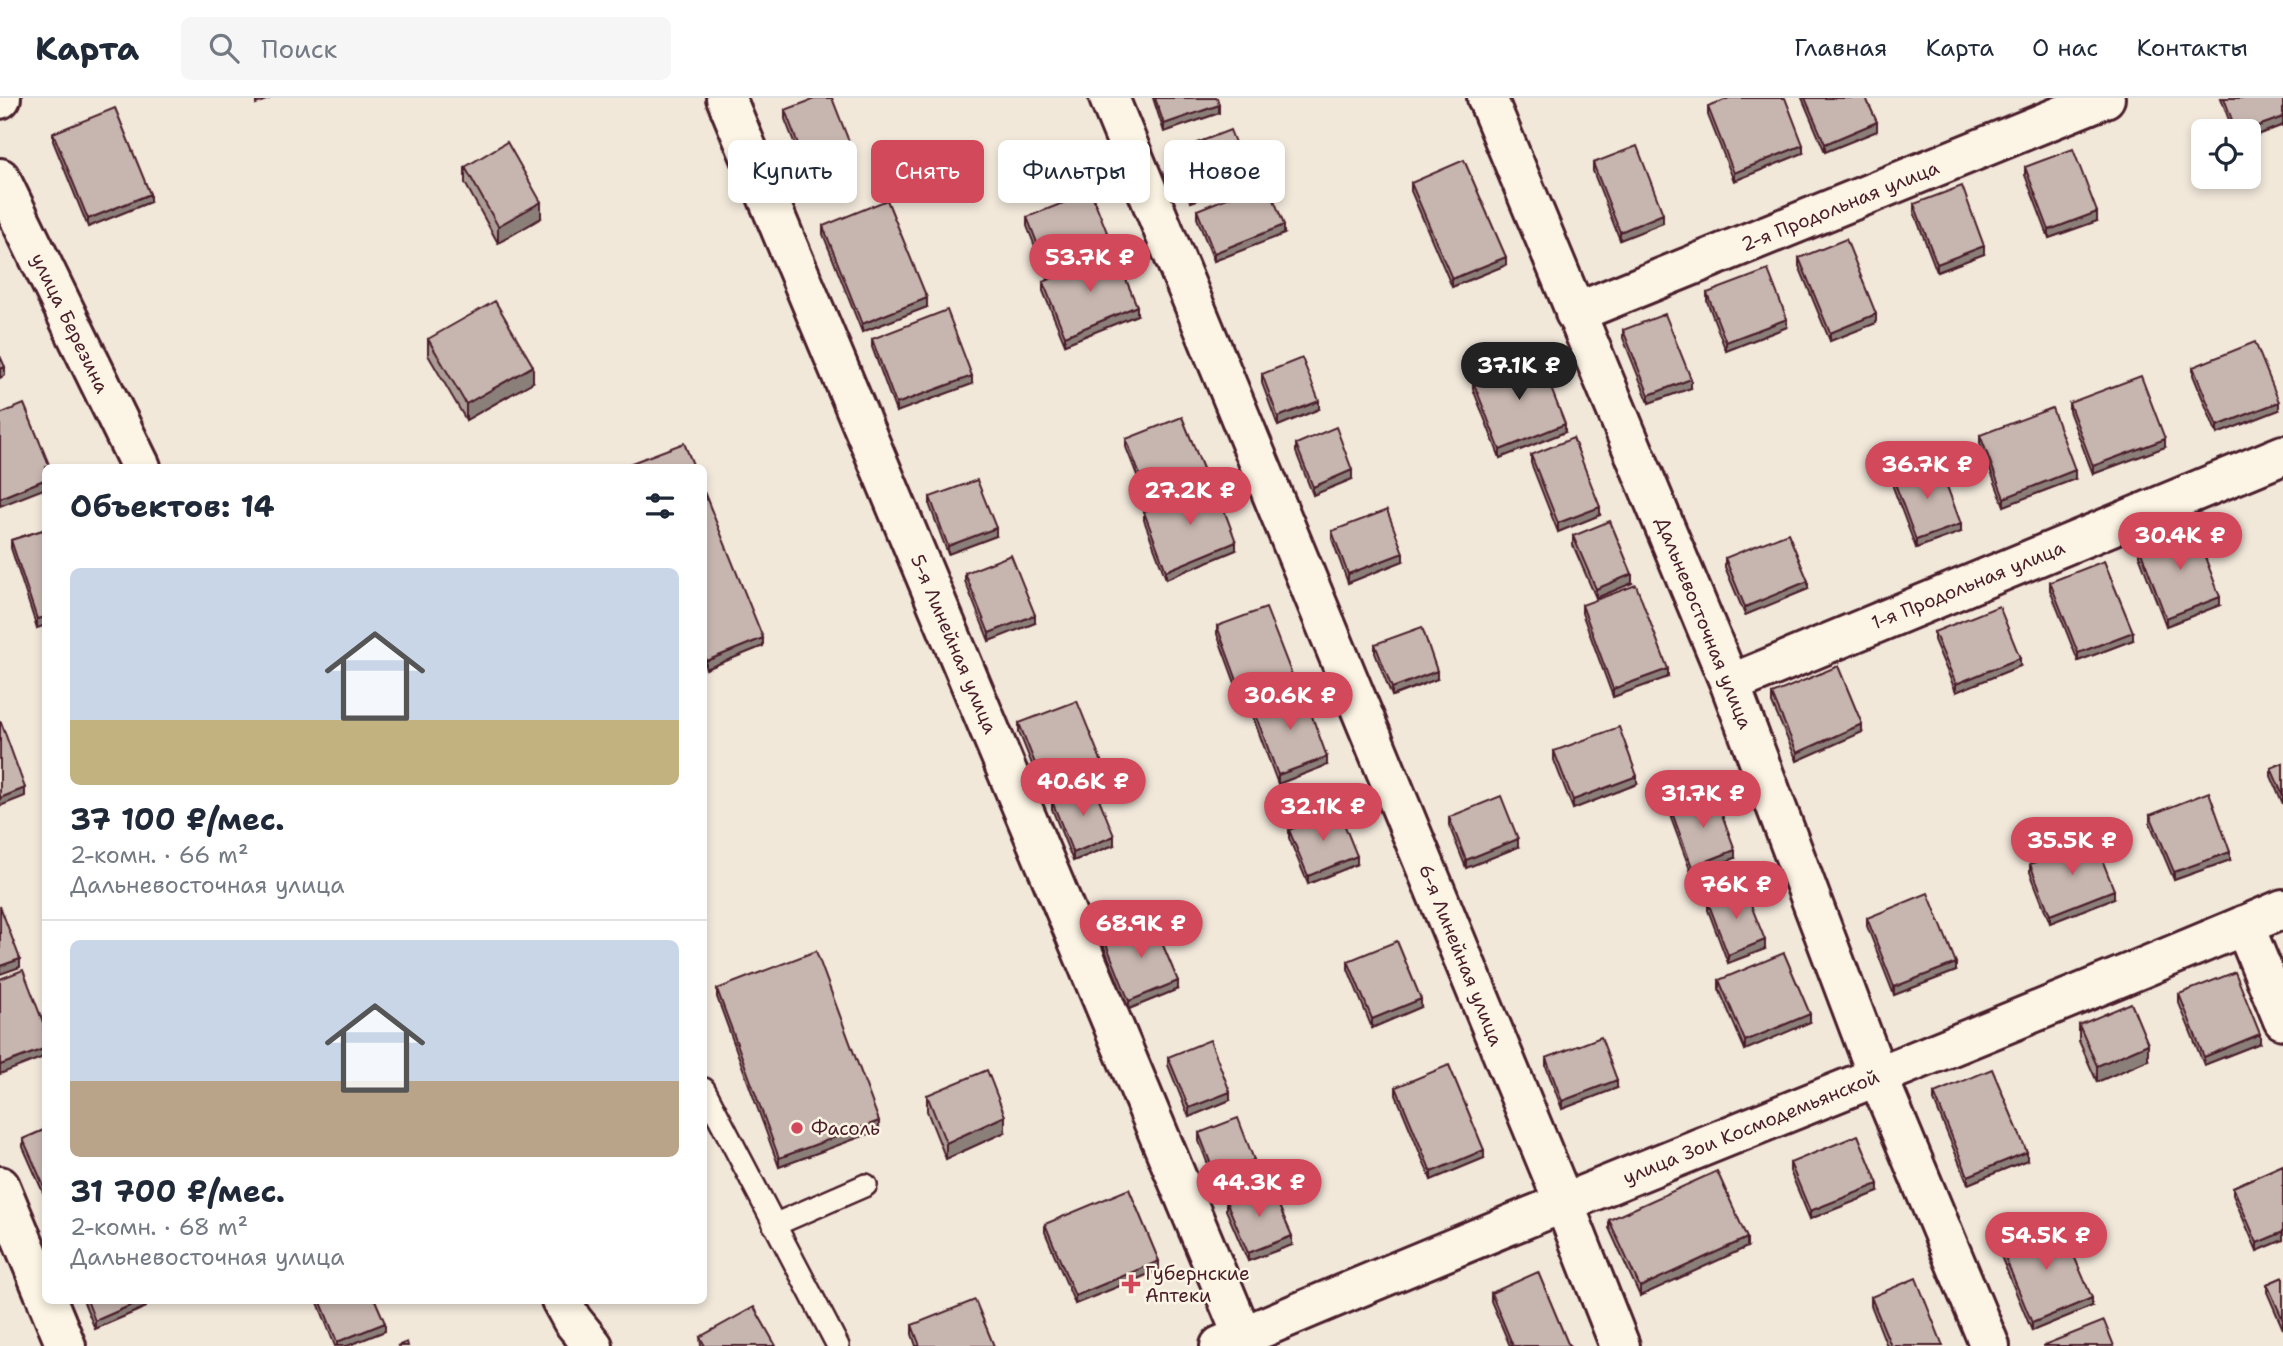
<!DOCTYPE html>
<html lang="ru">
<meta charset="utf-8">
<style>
body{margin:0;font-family:"Shantell Sans",sans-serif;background:#f6f6f7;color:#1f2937;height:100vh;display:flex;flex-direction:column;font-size:26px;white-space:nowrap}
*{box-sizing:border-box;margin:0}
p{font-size:23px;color:#747a83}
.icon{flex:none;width:38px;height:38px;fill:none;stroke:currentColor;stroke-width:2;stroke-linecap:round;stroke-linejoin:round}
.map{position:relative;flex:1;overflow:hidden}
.sheet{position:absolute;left:42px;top:366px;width:665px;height:840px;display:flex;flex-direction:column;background:#fff;border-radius:10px;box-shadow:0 4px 10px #0003}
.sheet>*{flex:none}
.top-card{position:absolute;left:728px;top:42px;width:665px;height:63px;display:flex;gap:14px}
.buttons{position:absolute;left:2191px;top:21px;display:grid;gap:14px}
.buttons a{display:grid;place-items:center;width:70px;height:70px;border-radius:10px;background:#fff;box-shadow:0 4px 10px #0003;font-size:35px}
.price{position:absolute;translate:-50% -60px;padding:0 16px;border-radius:24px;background:#d1495b;color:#fff;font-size:23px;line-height:46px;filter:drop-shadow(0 2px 4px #0008)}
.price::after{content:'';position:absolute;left:50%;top:42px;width:21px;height:16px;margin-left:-10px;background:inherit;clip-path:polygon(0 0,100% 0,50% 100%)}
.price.selected{background:#222;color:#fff}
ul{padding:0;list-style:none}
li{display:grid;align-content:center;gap:14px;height:371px;padding:0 28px}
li+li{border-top:2px solid #e0e1e3}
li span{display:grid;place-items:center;height:217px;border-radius:10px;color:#555}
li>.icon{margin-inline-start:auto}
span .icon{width:126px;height:126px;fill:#fffc;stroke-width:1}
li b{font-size:30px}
h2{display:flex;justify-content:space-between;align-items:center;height:84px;padding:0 28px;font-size:30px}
.tag{padding:0 24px;border-radius:10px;background:#fff;box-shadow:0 4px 10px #0003;font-size:24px;line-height:63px}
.tag.selected{background:#d1495b;color:#fff}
header{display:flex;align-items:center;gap:42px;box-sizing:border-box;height:98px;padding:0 35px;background:#fff;border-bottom:2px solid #e0e1e3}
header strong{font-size:33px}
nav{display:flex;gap:38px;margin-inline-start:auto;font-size:24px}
.search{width:490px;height:63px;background:#f6f6f7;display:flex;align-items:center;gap:18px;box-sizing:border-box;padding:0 24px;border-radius:10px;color:#747a83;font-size:26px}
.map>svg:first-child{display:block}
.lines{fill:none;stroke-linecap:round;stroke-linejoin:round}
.lane-casing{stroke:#4a1f2b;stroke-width:26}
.street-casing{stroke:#4a1f2b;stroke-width:44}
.lane{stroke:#fcf5e5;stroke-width:21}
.street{stroke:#fcf5e5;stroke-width:38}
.wall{fill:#ab9d96;stroke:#4a1f2b;stroke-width:2}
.shaded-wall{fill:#8b7f7a;stroke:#4a1f2b;stroke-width:2}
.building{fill:#c7b6af;stroke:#4a1f2b;stroke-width:2}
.poi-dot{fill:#d1495b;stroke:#fcf5e5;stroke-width:2.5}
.labels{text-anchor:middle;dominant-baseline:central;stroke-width:5;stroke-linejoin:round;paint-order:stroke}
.street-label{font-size:19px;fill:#4a1f2b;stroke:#fcf5e5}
.poi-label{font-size:19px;fill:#4a1f2b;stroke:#fcf5e5;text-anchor:start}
</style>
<header>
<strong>Карта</strong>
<div class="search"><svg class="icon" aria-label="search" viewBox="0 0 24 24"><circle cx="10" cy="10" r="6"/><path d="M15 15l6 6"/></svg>Поиск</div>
<nav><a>Главная</a><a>Карта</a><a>О нас</a><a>Контакты</a></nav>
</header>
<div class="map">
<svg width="2283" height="1248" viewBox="0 0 2283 1248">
<rect width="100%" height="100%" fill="#f1e8da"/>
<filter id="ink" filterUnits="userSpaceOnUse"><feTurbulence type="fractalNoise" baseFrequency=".0143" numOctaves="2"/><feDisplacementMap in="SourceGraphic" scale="14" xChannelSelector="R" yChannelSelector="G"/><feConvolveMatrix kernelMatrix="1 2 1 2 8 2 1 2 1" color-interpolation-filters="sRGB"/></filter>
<g filter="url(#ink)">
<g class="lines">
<g class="lane-casing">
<path id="lane" d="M704 991 838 1248
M774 1127 866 1087"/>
</g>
<g class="street-casing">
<path id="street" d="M726 0 1247 1248
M1109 0 1563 1103 1620 1248
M1487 0 1730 586 1878 979 1990 1248
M0 1 1 0
M0 80 141 369
M1575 215 2105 0
M1730 586 2283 357
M2244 827 2283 922
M0 1088 46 1199
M47 1202 66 1248
M561 1202 572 1222 593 1248
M1220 1248C1572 1097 1930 961 2283 811"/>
</g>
<use href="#lane" class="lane"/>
<use href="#street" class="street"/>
</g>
<path class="wall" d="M1153 0H1217L1219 15 1164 34Z
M1802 0H1866L1877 33 1825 54Z
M2221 0H2283V27L2249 40V33H2233Z
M1708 9 1803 55 1734 83 1708 17Z
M785 12 855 68 810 85 785 21Z
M53 35 150 104 88 129 53 43Z
M1176 53 1247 84 1191 104 1176 61Z
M1593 65 1663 125 1620 142 1593 73Z
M465 69 541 120 498 145 465 85Z
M2025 69 2097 123 2049 140 2025 77Z
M1411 85 1506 167 1452 189 1411 93Z
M1914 106 1984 156 1937 174 1914 114Z
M1197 112 1284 136 1214 163 1197 120Z
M1027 119 1112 155 1048 181 1027 128Z
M823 128 927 209 862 234 823 136Z
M1799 160 1876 225 1830 243 1799 168Z
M1043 184 1137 217 1065 246 1043 193Z
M1707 195 1787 229 1726 253 1707 203Z
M1623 232 1691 290 1649 305 1623 240Z
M428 241 533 284 466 322 428 257Z
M872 241 972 286 896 314 872 249Z
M2193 269 2279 312 2217 336 2193 277Z
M1262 276 1319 311 1278 328 1262 285Z
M1473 283 1565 334 1500 360 1473 291Z
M2069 305 2165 349 2093 376 2069 313Z
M1980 337 2075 381 2004 408 1980 345Z
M1126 341 1204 382 1147 403 1126 349Z
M1296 346 1352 381 1313 397 1296 354Z
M1531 357 1600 417 1558 434 1531 365Z
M1893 380 1961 434 1916 450 1893 389Z
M704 394 763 548 706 571 704 565Z
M930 399 996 438 948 456 930 408Z
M1144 414 1236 452 1166 481 1144 422Z
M46 431 37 530 11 450V442Z
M1332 433 1403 463 1348 485 1332 441Z
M1573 438 1632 485 1596 500 1573 447Z
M2139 448 2220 507 2166 528 2139 457Z
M1725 460 1808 491 1745 517 1725 469Z
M965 475 1035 525 989 543 965 483Z
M2050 484 2133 542 2078 563 2050 492Z
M1582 507 1668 579 1613 599 1582 515Z
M1217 528 1292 585 1242 604 1217 536Z
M1934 534 2020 568 1956 594 1934 542Z
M1375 546 1437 581 1392 598 1375 555Z
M1772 596 1862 634 1797 663 1772 605Z
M1253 610 1327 667 1278 686 1253 619Z
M1019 625 1102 673 1044 696 1019 634Z
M1554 653 1637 686 1573 711 1554 662Z
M2283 665V706L2271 678V670Z
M1052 703 1114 747 1073 763 1052 711Z
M1671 712 1735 760 1692 777 1671 720Z
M2150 717 2230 762 2174 782 2150 725Z
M1449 719 1518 749 1466 770 1449 727Z
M1289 732 1357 766 1308 786 1289 740Z
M2030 766 2114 800 2050 825 2030 774Z
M1708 804 1765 851 1728 865 1708 812Z
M1867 820 1956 873 1894 897 1867 828Z
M1104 841 1178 891 1129 911 1104 849Z
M1348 863 1421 909 1372 930 1348 871Z
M1719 882 1810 924 1745 952 1719 891Z
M717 891 879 1032 779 1069 717 899Z
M2179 896 2260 945 2204 967 2179 905Z
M2079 927 2148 962 2097 984 2079 943Z
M1168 959 1230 1002 1189 1019 1168 967Z
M1546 960 1617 990 1562 1011 1546 968Z
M1396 989 1484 1060 1431 1082 1396 997Z
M1934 995 2027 1062 1968 1086 1934 1003Z
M927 997 1005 1034 946 1061 927 1013Z
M46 1031V1101L23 1049V1041Z
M1199 1035 1254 1070 1215 1085 1199 1043Z
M1790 1065 1878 1094 1810 1121 1790 1073Z
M2283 1067V1142L2257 1153 2233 1097V1089Z
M1226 1103 1292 1147 1248 1163 1226 1112Z
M1609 1122 1747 1149 1640 1198 1609 1130Z
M1045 1126 1159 1172 1075 1206 1045 1134Z
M2000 1147 2092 1208 2032 1233 2000 1156Z
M2283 1179V1231L2267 1194V1186Z
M1491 1195 1569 1248H1510L1491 1203Z
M1871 1199 1943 1248H1887L1871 1207Z
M83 1202H146V1209L95 1231Z
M317 1202H375L385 1233 347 1248H335Z
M912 1227 994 1248H916L912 1236Z
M700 1239 776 1248H701Z"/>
<path class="shaded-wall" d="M256 0H271L256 6Z
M1219 7V15L1164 34V26Z
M2283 19V27L2249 40V33H2244Z
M1877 24V33L1825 54V46Z
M1803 47V55L1734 83V75Z
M855 59V68L810 85V77Z
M1247 75V84L1191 104V96Z
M150 96V104L88 129V121Z
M541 104V120L498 145V128Z
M2097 114V123L2049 140V132Z
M1663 116V125L1620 142V134Z
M1284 127V136L1214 163V155Z
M1112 147V155L1048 181V173Z
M1984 148V156L1937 174V166Z
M1506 159V167L1452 189V181Z
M927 200V209L862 234V226Z
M1137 208V217L1065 246V238Z
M1876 216V225L1830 243V235Z
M1787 221V229L1726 253V244Z
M533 268V284L466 322V306Z
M5 269V277L0 280V271Z
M972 278V286L896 314V306Z
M1691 281V290L1649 305V297Z
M1319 303V311L1278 328V319Z
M2279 304V312L2217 336V328Z
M1565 326V334L1500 360V352Z
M2165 341V349L2093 376V368Z
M1352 372V381L1313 397V389Z
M2075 372V381L2004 408V400Z
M1204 373V382L1147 403V395Z
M46 381V390L0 408V400Z
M1600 409V417L1558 434V425Z
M1961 426V434L1916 450V442Z
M996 430V438L948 456V448Z
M1236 444V452L1166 481V473Z
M1403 455V463L1348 485V476Z
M1632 476V485L1596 500V491Z
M1808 483V491L1745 517V509Z
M2220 499V507L2166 528V520Z
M1035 517V525L989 543V535Z
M46 519V527L37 530V521Z
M2133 534V542L2078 563V555Z
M763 540V548L706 571V563Z
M2020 560V568L1956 594V586Z
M1668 571V579L1613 599V591Z
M1437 573V581L1392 598V590Z
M1292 577V585L1242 604V596Z
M1862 626V634L1797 663V655Z
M1327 659V667L1278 686V677Z
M1102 665V673L1044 696V688Z
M1637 678V686L1573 711V702Z
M25 690V698L0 708V700Z
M1114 738V747L1073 763V755Z
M1518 741V749L1466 770V762Z
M1735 752V760L1692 777V769Z
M2230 754V762L2174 782V774Z
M1357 758V766L1308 786V778Z
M2114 792V800L2050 825V817Z
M1765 842V851L1728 865V857Z
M20 861V869L0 876V868Z
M1956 865V873L1894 897V889Z
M1178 883V891L1129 911V903Z
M1421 901V909L1372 930V921Z
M1810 916V924L1745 952V943Z
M2260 936V945L2204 967V959Z
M2148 946V962L2097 984V968Z
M46 950V958L0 976V967Z
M1617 982V990L1562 1011V1003Z
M1230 994V1002L1189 1019V1010Z
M1005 1018V1034L946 1061V1045Z
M879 1023V1032L779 1069V1060Z
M1484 1052V1060L1431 1082V1074Z
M2027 1054V1062L1968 1086V1078Z
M1254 1062V1070L1215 1085V1077Z
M1878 1086V1094L1810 1121V1113Z
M2283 1134V1142L2257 1153V1145Z
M1292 1138V1147L1248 1163V1155Z
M1747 1140V1149L1640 1198V1189Z
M1159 1163V1172L1075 1206V1198Z
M2092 1200V1208L2032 1233V1225Z
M143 1202H146V1209L95 1231V1223Z
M385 1225V1233L347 1248H337V1244Z"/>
<path class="building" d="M817 0H832L855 59 810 77 785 12Z
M1155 0H1217L1219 7 1164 26Z
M1729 0H1785L1803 47 1734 75 1708 9Z
M1805 0H1866L1877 24 1825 46Z
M2224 0H2283V19L2244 33H2236Z
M115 10 150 96 88 121 53 35Z
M1230 32 1247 75 1191 96 1176 53Z
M507 44 541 104 498 128 465 69Z
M1637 48 1663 116 1620 134 1593 65Z
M2073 51 2097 114 2049 132 2025 69Z
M1464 62 1506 159 1452 181 1411 85Z
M1267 84 1284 127 1214 155 1197 112Z
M1962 88 1984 148 1937 166 1914 106Z
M1091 94 1112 147 1048 173 1027 119Z
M887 102 927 200 862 226 823 128Z
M1846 141 1876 216 1830 235 1799 160Z
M1115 155 1137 208 1065 238 1043 184Z
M1768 172 1787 221 1726 244 1707 195Z
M495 203 533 268 466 306 428 241Z
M947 212 972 278 896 306 872 241Z
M1665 216 1691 281 1649 297 1623 232Z
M2255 244 2279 304 2217 328 2193 269Z
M1538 257 1565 326 1500 352 1473 283Z
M0 258 5 269 0 271Z
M1302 260 1319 303 1278 319 1262 276Z
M2141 278 2165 341 2093 368 2069 305Z
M24 306 50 369H46V381L0 400V316Z
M2052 310 2075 372 2004 400 1980 337Z
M1182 319 1204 373 1147 395 1126 341Z
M1336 329 1352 372 1313 389 1296 346Z
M1573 340 1600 409 1558 425 1531 357Z
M684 345 694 369H621Z
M1938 364 1961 426 1916 442 1893 380Z
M977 382 996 430 948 448 930 399Z
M1214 385 1236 444 1166 473 1144 414Z
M704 394 763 540 706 563 704 557Z
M1387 412 1403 455 1348 476 1332 433Z
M1610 423 1632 476 1596 491 1573 438Z
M2193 427 2220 499 2166 520 2139 448Z
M46 431V519L37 521 11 442Z
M1788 435 1808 483 1745 509 1725 460Z
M1011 457 1035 517 989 535 965 475Z
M2104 463 2133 534 2078 555 2050 484Z
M1636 487 1668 571 1613 591 1582 507Z
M1999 508 2020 560 1956 586 1934 534Z
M1266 510 1292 577 1242 596 1217 528Z
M1422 529 1437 573 1392 590 1375 546Z
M1838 568 1862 626 1797 655 1772 596Z
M1302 591 1327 659 1278 677 1253 610Z
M1077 603 1102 665 1044 688 1019 625Z
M0 624H1L25 690 0 700Z
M1619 629 1637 678 1573 702 1554 653Z
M2283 665V698L2271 670Z
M1093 686 1114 738 1073 755 1052 703Z
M2209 694 2230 754 2174 774 2150 717Z
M1714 695 1735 752 1692 769 1671 712Z
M1501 698 1518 741 1466 762 1449 719Z
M1338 711 1357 758 1308 778 1289 732Z
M2094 741 2114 792 2050 817 2030 766Z
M1744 790 1765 842 1728 857 1708 804Z
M1928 795 1956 865 1894 889 1867 820Z
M0 808 20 861 0 868Z
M1152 821 1178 883 1129 903 1104 841Z
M1397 843 1421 901 1372 921 1348 863Z
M816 853 879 1023 779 1060 717 891Z
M1784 855 1810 916 1745 943 1719 882Z
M23 872 46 932V950L0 967V881Z
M2235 874 2260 936 2204 959 2179 896Z
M2131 905 2148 946 2097 968 2079 927Z
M1601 939 1617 982 1562 1003 1546 960Z
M1210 942 1230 994 1189 1010 1168 959Z
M1449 967 1484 1052 1431 1074 1396 989Z
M1992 971 2027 1054 1968 1078 1934 995Z
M987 972 1005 1018 946 1045 927 997Z
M1238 1020 1254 1062 1215 1077 1199 1035Z
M46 1031V1093L23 1041Z
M1858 1037 1878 1086 1810 1113 1790 1065Z
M2283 1067V1134L2257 1145 2233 1089Z
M1717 1073 1747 1140 1640 1189 1609 1122Z
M1270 1087 1292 1138 1248 1155 1226 1103Z
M1129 1091 1159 1163 1075 1198 1045 1126Z
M2059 1123 2092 1200 2032 1225 2000 1147Z
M1538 1174 1569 1248H1513L1491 1195Z
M2283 1179V1222L2267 1186Z
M1916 1180 1943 1248H1891L1871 1199Z
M87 1202H143L95 1223Z
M320 1202H375L385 1225 337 1244Z
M975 1202 994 1248H920L912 1227Z
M754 1209 776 1248H705L700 1239Z
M2104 1223 2114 1248H2044V1247Z
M407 1244 408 1248H397Z"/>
</g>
<g class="poi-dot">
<circle cx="797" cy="1030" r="7"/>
<path d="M1127.5 1175.5h7v7h7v7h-7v7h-7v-7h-7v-7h7z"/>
</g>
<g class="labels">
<g class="street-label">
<text transform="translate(1840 108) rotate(-22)">2-я Продольная улица</text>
<text transform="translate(70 225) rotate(64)">улица Березина</text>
<text transform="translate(1968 487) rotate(-22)">1-я Продольная улица</text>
<text transform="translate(1704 525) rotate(68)">Дальневосточная улица</text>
<text transform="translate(954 546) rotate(67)">5-я Линейная улица</text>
<text transform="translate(1461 857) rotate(68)">6-я Линейная улица</text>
<text transform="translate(1751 1029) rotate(-22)">улица Зои Космодемьянской</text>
</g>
<g class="poi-label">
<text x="811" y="1030">Фасоль</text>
<text x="1145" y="1175">Губернские<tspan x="1145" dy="22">Аптеки</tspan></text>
</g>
</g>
</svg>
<div class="buttons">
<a><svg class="icon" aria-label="locate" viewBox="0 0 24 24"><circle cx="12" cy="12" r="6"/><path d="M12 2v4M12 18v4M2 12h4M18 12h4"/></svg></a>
</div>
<b class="price" style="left:1090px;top:196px">53.7K ₽</b>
<b class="price selected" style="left:1519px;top:304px">37.1K ₽</b>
<b class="price" style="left:1927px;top:403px">36.7K ₽</b>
<b class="price" style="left:1190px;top:429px">27.2K ₽</b>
<b class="price" style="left:2180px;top:474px">30.4K ₽</b>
<b class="price" style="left:1290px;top:634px">30.6K ₽</b>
<b class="price" style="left:1083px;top:720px">40.6K ₽</b>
<b class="price" style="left:1703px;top:732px">31.7K ₽</b>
<b class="price" style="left:1323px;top:745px">32.1K ₽</b>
<b class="price" style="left:2072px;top:779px">35.5K ₽</b>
<b class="price" style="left:1736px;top:823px">76K ₽</b>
<b class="price" style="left:1141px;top:862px">68.9K ₽</b>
<b class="price" style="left:1259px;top:1121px">44.3K ₽</b>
<b class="price" style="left:2046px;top:1174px">54.5K ₽</b>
<div class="top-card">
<a class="tag">Купить</a>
<a class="tag selected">Снять</a>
<a class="tag">Фильтры</a>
<a class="tag">Новое</a>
</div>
<section class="sheet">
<h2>Объектов: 14<svg class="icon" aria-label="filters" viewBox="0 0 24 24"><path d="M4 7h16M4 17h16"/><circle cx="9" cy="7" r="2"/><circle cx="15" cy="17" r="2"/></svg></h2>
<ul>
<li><span style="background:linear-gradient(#c9d6e8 70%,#c2b280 0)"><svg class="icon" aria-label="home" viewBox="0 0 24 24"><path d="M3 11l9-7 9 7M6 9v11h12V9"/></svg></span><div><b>37 100 ₽/мес.</b><p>2-комн. · 66 m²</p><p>Дальневосточная улица</p></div></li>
<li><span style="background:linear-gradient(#c9d6e8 65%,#b9a48a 0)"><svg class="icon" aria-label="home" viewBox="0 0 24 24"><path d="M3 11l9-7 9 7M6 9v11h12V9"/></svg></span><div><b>31 700 ₽/мес.</b><p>2-комн. · 68 m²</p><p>Дальневосточная улица</p></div></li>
</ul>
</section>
</div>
